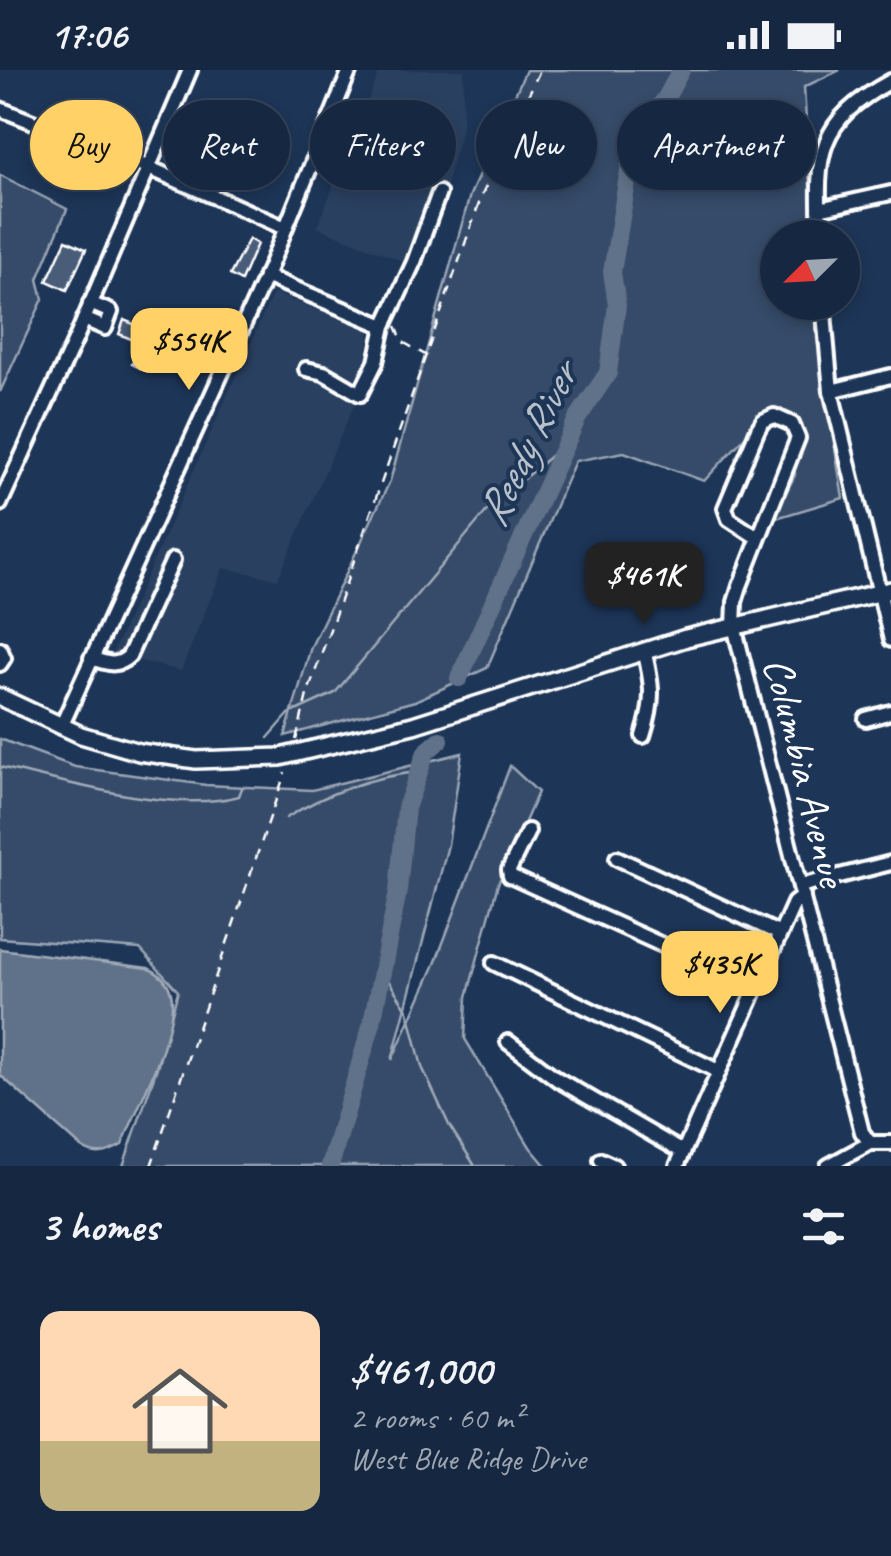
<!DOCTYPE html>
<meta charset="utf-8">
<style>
body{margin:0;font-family:Caveat,sans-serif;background:#1f3048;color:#f1f3f6;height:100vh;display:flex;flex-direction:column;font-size:38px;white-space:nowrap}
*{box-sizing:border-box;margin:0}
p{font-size:32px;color:#9ea6b1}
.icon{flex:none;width:55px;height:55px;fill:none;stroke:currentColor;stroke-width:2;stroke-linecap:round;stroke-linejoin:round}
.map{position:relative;height:1096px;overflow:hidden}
.sheet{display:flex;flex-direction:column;background:#162841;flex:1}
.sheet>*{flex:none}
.hud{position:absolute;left:30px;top:30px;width:832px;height:90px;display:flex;gap:20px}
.needle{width:65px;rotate:246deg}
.fabs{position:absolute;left:760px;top:150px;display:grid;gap:20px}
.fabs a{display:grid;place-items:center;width:100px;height:100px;border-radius:50%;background:#162841;box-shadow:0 5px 15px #0003,0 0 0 2px #35445a;font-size:50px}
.price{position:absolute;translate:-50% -85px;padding:0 22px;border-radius:20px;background:#ffd166;color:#111;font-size:32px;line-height:65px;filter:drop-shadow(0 2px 5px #0008)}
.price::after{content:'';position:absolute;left:50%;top:60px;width:30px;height:22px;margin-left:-15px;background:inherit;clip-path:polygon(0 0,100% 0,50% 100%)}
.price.on{background:#222;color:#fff}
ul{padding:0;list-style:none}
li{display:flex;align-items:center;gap:30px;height:250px;padding:0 40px}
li+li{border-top:2px solid #35445a}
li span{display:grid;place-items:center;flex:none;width:280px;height:200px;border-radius:20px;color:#555}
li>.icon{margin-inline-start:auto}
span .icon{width:120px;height:120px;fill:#fffc;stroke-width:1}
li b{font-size:42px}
h2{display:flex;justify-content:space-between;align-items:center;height:120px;padding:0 40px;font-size:42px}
.tag{padding:0 35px;border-radius:45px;background:#162841;box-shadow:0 5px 15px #0003,0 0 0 2px #35445a;font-size:35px;line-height:90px}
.tag.on{background:#ffd166;color:#111}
.status{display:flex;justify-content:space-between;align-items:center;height:70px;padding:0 50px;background:#162841;direction:ltr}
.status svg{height:28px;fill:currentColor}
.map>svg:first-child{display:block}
.built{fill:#2a4161}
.green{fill:#364b69;stroke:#9aa5b4;stroke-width:2.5}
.water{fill:#617289;stroke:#a0aab8;stroke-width:2.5}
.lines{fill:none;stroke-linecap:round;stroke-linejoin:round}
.stream{stroke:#a0aab8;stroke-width:2.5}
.river{stroke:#617289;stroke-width:18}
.building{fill:#4a5d79;stroke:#fff;stroke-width:2.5}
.minor-casing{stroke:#fff;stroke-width:20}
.major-casing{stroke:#fff;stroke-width:22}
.path{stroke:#fff;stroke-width:2.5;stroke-dasharray:10 8;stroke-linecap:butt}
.minor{stroke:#1d3557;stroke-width:12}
.major{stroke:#1d3557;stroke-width:15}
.labels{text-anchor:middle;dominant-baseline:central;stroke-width:8;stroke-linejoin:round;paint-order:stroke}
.street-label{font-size:42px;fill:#fff;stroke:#1d3557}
.water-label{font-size:45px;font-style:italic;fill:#b8c0ca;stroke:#1d3557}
</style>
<div class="status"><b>17:06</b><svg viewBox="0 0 49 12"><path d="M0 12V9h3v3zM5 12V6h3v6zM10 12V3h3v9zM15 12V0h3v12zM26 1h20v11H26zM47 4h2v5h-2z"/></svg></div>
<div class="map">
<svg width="891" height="1096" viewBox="0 0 891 1096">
<rect width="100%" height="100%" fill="#1d3557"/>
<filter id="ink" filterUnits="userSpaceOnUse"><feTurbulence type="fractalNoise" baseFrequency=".01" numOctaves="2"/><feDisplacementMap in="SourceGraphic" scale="20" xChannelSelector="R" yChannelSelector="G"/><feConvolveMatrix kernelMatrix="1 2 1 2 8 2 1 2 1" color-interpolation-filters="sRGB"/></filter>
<g filter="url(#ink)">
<path class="built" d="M380 0H464L462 58 423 199 317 157Z
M273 223 370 260 362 317 278 509 223 498 181 601 112 584Z"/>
<path class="green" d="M526 0H840L804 17 813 167 778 168V232L815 233 817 269 843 428 773 449 795 405 791 358 756 355 704 411 624 382 575 391 487 598 415 631 285 666 311 577 390 411 470 125Z
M0 105 67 139 38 209 43 229 0 322Z
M0 669 75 697 206 715 312 720 462 683 448 775 392 990 435 894 510 696 538 722 498 814 467 927 465 969 530 1077 546 1096H123L158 995 178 921 140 879 0 868Z"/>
<path class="water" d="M0 879 148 898C163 905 173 917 172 935 171 974 137 1038 122 1075 106 1084 96 1087 81 1077L0 1005Z"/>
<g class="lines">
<path class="stream" d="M268 668 289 644 335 623 490 437 565 374
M0 697C68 712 172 744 239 726L242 718
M286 748C324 724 373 706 418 702
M381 899 408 941 422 997 449 1055 475 1096"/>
<path class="river" d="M459 608 577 349 608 303 617 235 612 202 634 70 666 28 681 0
M330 1096 372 953 398 821 406 738 426 682 440 670"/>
</g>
<path class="building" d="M249 169 257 174 241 211 230 205Z
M66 170 86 179 67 220 47 211Z
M124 250 174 271 168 284 151 277 142 299 132 294 141 273 119 264Z"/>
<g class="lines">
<g class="minor-casing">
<path id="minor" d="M0 39 147 97 285 158
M819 139 891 123
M820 168C817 86 814 53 891 11
M265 206 384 256 376 292 360 324 324 303 306 299
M823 232 831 321 891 570
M84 249 105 258 111 242 90 233
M384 256 414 192 439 123
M831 321 891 306
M0 434 77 266 190 0
M758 468 729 449 725 438 758 359 763 351 774 346 792 354 798 368 740 516 735 532 734 556 862 1062 870 1073H891
M0 579 4 588 0 594
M91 588C106 593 117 598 129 586L173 490
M866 649 891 642
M61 657 269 199 350 0
M643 666C654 631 653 616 644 580
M528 761 509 800 510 806 757 918
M617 788 780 864
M800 816 891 793
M494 893 718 1001
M508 972 557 1009 683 1082
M601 1090 614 1096
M677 1096 794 833 803 826
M828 1096 870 1073"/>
</g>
<g class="major-casing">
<path id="major" d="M0 627 81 665 139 682 196 690 280 687 413 655 686 568 891 520"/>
</g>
<path class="path" d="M396 256 403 272 427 286
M296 670 307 625 482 125 540 0
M151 1096 285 703"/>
<use href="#minor" class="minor"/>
<use href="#major" class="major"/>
</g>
</g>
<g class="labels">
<g class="street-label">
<text transform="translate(805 702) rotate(76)">Columbia Avenue</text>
</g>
<g class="water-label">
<text transform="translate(527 375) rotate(-64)">Reedy River</text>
</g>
</g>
</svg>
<div class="fabs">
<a><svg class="needle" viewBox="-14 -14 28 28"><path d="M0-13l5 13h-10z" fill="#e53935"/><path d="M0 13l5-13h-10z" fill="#9ea6b1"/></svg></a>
</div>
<b class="price" style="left:189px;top:323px">$554K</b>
<b class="price on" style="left:644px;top:557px">$461K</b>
<b class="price" style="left:720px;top:946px">$435K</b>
<div class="hud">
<a class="tag on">Buy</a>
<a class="tag">Rent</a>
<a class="tag">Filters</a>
<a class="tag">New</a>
<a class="tag">Apartment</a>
</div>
</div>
<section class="sheet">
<h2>3 homes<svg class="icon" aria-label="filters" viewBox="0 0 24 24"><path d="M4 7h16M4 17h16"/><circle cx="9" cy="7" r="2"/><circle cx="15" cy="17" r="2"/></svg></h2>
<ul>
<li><span style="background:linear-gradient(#ffd9b3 65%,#c2b280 0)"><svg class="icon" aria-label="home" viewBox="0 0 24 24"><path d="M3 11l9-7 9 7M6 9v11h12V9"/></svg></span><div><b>$461,000</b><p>2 rooms · 60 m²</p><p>West Blue Ridge Drive</p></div></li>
</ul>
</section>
